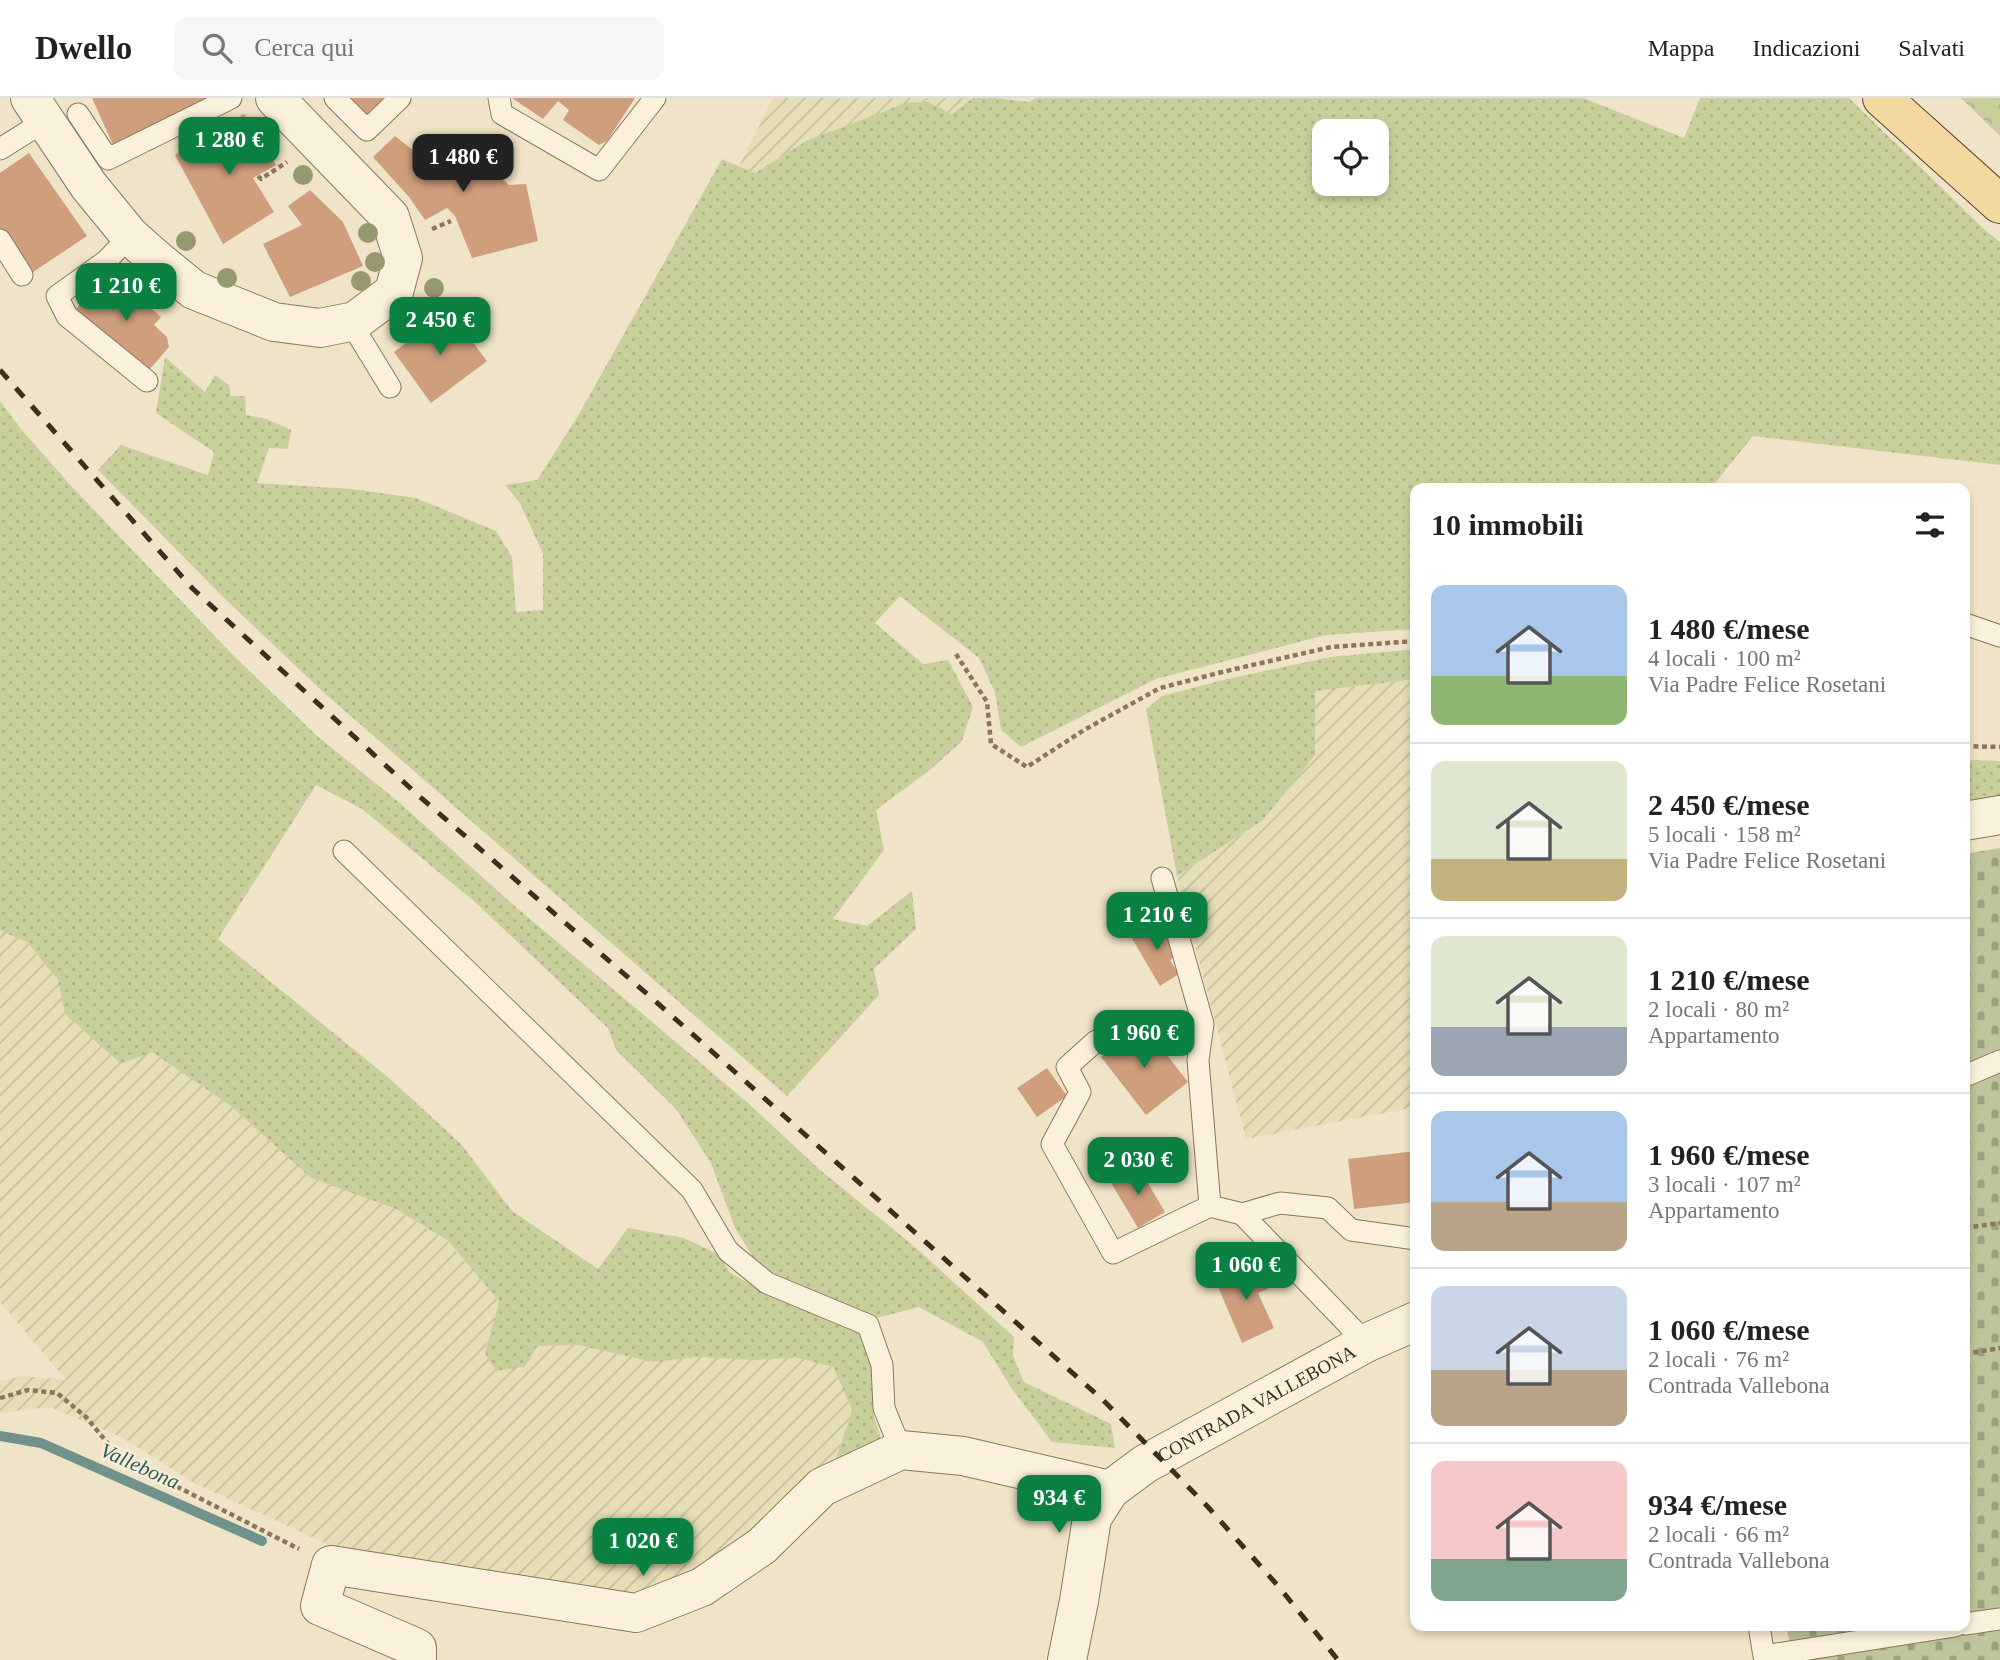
<!DOCTYPE html>
<html lang="it">
<meta charset="utf-8">
<style>
body{margin:0;font-family:"Times New Roman",serif;background:#f6f6f6;color:#222;height:100vh;display:flex;flex-direction:column;font-size:26px;white-space:nowrap}
*{box-sizing:border-box;margin:0}
p{font-size:23px;color:#767676}
.icon{flex:none;width:38px;height:38px;fill:none;stroke:currentColor;stroke-width:2;stroke-linecap:round;stroke-linejoin:round}
.map{position:relative;flex:1;overflow:hidden}
.panel{position:absolute;left:1410px;top:385px;width:560px;height:1148px;display:flex;flex-direction:column;background:#fff;border-radius:14px;box-shadow:0 4px 10px #0003}
.panel>*{flex:none}
.tools{position:absolute;left:1312px;top:21px;display:grid;gap:14px}
.tools a{display:grid;place-items:center;width:77px;height:77px;border-radius:14px;background:#fff;box-shadow:0 4px 10px #0003;font-size:35px}
.price{position:absolute;translate:-50% -60px;padding:0 16px;border-radius:14px;background:#0b8043;color:#fff;font-size:23px;line-height:46px;filter:drop-shadow(0 2px 4px #0008)}
.price::after{content:'';position:absolute;left:50%;top:42px;width:21px;height:16px;margin-left:-10px;background:inherit;clip-path:polygon(0 0,100% 0,50% 100%)}
.price.active{background:#222;color:#fff}
ul{padding:0;list-style:none}
li{display:flex;align-items:center;gap:21px;height:175px;padding:0 21px}
li+li{border-top:2px solid #e0e0e0}
li span{display:grid;place-items:center;flex:none;width:196px;height:140px;border-radius:14px;color:#555}
li>.icon{margin-inline-start:auto}
span .icon{width:84px;height:84px;fill:#fffc;stroke-width:1}
li b{font-size:30px}
h2{display:flex;justify-content:space-between;align-items:center;height:84px;padding:0 21px;font-size:30px}
header{display:flex;align-items:center;gap:42px;box-sizing:border-box;height:98px;padding:0 35px;background:#fff;border-bottom:2px solid #e0e0e0}
header strong{font-size:33px}
nav{display:flex;gap:38px;margin-inline-start:auto;font-size:24px}
.search{width:490px;height:63px;background:#f6f6f6;display:flex;align-items:center;gap:18px;box-sizing:border-box;padding:0 24px;border-radius:14px;color:#767676;font-size:26px}
.map>svg:first-child{display:block}
.farmland{fill:url(#farmland-furrows)}
.grass{fill:url(#grass-dots);fill-rule:evenodd}
.cemetery{fill:url(#cemetery-stones)}
.park{fill:url(#park-crowns)}
.lines{fill:none;stroke-linecap:round;stroke-linejoin:round}
.stream{stroke:#6f938a;stroke-width:10}
.building{fill:#cf9f7d}
.lane-casing{stroke:#8d765c;stroke-width:23}
.street-casing{stroke:#8d765c;stroke-width:40}
.primary-casing{stroke:#5b4430;stroke-width:40}
.path{stroke:#8d765c;stroke-width:4.5;stroke-dasharray:5 3.5;stroke-linecap:butt}
.lane{stroke:#faf1dc;stroke-width:21}
.street{stroke:#faf1dc;stroke-width:38}
.primary{stroke:#f3d9a0;stroke-width:38}
.rail{stroke:#3d2e20;stroke-width:5;stroke-dasharray:12 12;stroke-linecap:butt}
.tree{fill:#96986f}
.labels{text-anchor:middle;dominant-baseline:central;stroke-width:5;stroke-linejoin:round;paint-order:stroke}
.street-label{font-size:19px;fill:#3d2e20;stroke:#f7eed8}
.water-label{font-size:21px;font-style:italic;fill:#2f5d5a;stroke:#f7eed8}
</style>
<header>
<strong>Dwello</strong>
<div class="search"><svg class="icon" aria-label="search" viewBox="0 0 24 24"><circle cx="10" cy="10" r="6"/><path d="M15 15l6 6"/></svg>Cerca qui</div>
<nav><a>Mappa</a><a>Indicazioni</a><a>Salvati</a></nav>
</header>
<div class="map">
<svg width="2000" height="1562" viewBox="0 0 2000 1562">
<defs>
<pattern id="farmland-furrows" width="10" height="10" patternUnits="userSpaceOnUse" patternTransform="scale(1.75)"><rect width="10" height="10" fill="#e6deb5"/><path d="M-1 1l2-2M0 10L10 0M9 11l2-2" fill="none" stroke="#c6bf9b"/></pattern>
<pattern id="grass-dots" width="8" height="8" patternUnits="userSpaceOnUse" patternTransform="scale(1.75)"><rect width="8" height="8" fill="#c9cf9b"/><path d="M2 2h.1M6 6h.1" fill="none" stroke="#aeb285" stroke-width="1.8" stroke-linecap="round"/></pattern>
<pattern id="cemetery-stones" width="16" height="16" patternUnits="userSpaceOnUse" patternTransform="scale(1.75)"><rect width="16" height="16" fill="#bfc49a"/><path d="M2 7V4a2 2 0 0 1 4 0v3zM10 15v-3a2 2 0 0 1 4 0v3z" fill="#9ca07d"/></pattern>
<pattern id="park-crowns" width="20" height="18" patternUnits="userSpaceOnUse" patternTransform="scale(1.75)"><rect width="20" height="18" fill="#c9cf9b"/><path d="M2 6a3 3 0 1 1 6 0M12 15a3 3 0 1 1 6 0" fill="none" stroke="#aeb285"/></pattern>
</defs>
<rect width="100%" height="100%" fill="#f0e4c8"/>
<path class="farmland" d="M773 0H973L952 16 928 4 806 43 755 75 739 68Z
M1416 581V1009L1246 1041 1177 778 1263 722 1315 592Z
M0 832 28 845 58 882 65 916 152 954 231 1008 311 1080 396 1111 448 1144 499 1203 485 1254 537 1248 578 1247 653 1264 700 1259 751 1262 798 1260 833 1269 852 1312 834 1367 732 1453 666 1485 621 1499 338 1451 196 1386 123 1340 52 1310 26 1311 0 1316V1283L22 1278 66 1282 0 1204Z"/>
<path class="grass" d="M973 0H996L1029 4 1036 0H1583L1684 40 1700 0H1849L1985 132 2000 144V367L1753 338 1711 390H1416V531L1326 537 1156 581 1021 649 1001 632 995 594 979 560 900 498 875 525 923 566 948 562 973 609 962 643 930 672 876 712 884 752 833 821 867 828 912 793 916 831 874 871 879 897 787 998 322 593 223 499 98 372 121 347 208 377 214 354 156 315 165 259 205 294 215 277 229 287 231 298H245L246 317 267 321 291 332 288 351 269 350 257 385 352 391 416 400 496 433 512 459 516 514 543 512V456L520 405 505 387 537 382 578 318 722 61 755 75 806 43 906 5 928 4 952 16ZM1377 33V86H1325V33Z
M0 303 20 330 73 390 231 555 317 638 400 705 510 804 748 1005 820 1072 915 1149 1014 1239 1013 1258 1024 1284 1111 1326 1115 1350 1052 1344 1010 1288 983 1244 919 1209 877 1220 759 1169 735 1130 711 1065 676 1011 616 952 608 930 475 804 362 711 316 687 218 841 389 980 461 1046 512 1113 598 1171 628 1130 684 1140 720 1157 729 1174 762 1193 852 1229 865 1244 871 1267 874 1319 881 1340 834 1367 852 1312 833 1269 798 1260 751 1262 700 1259 653 1264 578 1247 537 1248 525 1269 496 1273 485 1255 499 1203 448 1143 396 1111 311 1080 231 1008 152 954 121 966 65 916 58 882 28 845 0 832Z
M1416 551V581L1315 593V657L1263 722 1177 778 1146 611 1162 598 1223 582 1330 559Z
M1965 662 2000 663V701L1965 706Z"/>
<path class="cemetery" d="M2000 750V1562H1792L1787 1528H1965V756Z"/>
<path class="park" d="M1961 0H2000V38Z"/>
<g class="lines">
<path class="stream" d="M0 1338 41 1345 262 1443"/>
</g>
<path class="building" d="M92 0H212L213 2 113 47Z
M347 0H389L368 21Z
M512 0H635L607 43 599 47 563 22 569 12 558 3 543 21Z
M244 16 276 67 253 80 274 114 223 146 175 57Z
M453 35 509 87 526 86 538 143 472 160 455 118 447 110 425 122 409 99 373 59 395 38 428 64Z
M29 55 87 138 30 176 0 132V75Z
M310 92 343 124 363 168 290 199 263 146 302 127 288 108Z
M114 179 161 219 154 227 167 239 169 249 149 272 128 257 76 211 92 193 98 198Z
M449 213 487 263 431 305 394 254Z
M1157 823 1177 857 1170 862 1179 876 1160 888 1131 839Z
M1143 926 1188 984 1146 1017 1101 959Z
M1047 970 1067 998 1037 1019 1017 990Z
M1416 1053V1104L1354 1111 1348 1061Z
M1137 1067 1165 1114 1138 1130 1110 1083Z
M1257 1166 1268 1191 1258 1195 1274 1230 1242 1245 1216 1184Z"/>
<g class="lines">
<g class="lane-casing">
<path id="lane" d="M335 0 367 32 400 0
M499 0 502 16 599 72 655 0
M78 16 108 61 231 0
M0 51 45 23
M130 138 106 163 57 198 67 218 147 283
M0 142 22 177
M355 223 360 240 390 289
M1965 526 2000 538
M344 753 692 1092 728 1153 767 1185 868 1227 882 1267 884 1310 901 1352
M1162 780 1203 926 1198 962 1210 1108
M1096 943 1067 969 1080 994 1052 1046 1113 1155 1210 1108 1242 1116 1366 1245
M1965 978 2000 963
M1242 1116 1280 1105 1328 1110 1351 1132 1416 1141
M1965 1526 2000 1521
M1759 1528 1764 1558 1955 1528"/>
</g>
<g class="street-casing">
<g id="street">
<path d="M30 0 89 88 130 138 156 161 194 192 274 224 320 230 355 223 394 194 403 160 390 119 275 0"/>
<path d="M1965 723 2000 717"/>
<path d="M417 1562V1550L320 1508 331 1467 636 1515 702 1489 762 1448 822 1389 901 1352 963 1358 1110 1392"/>
<path id="s1" d="M1067 1562 1079 1503 1092 1420 1110 1392 1145 1366 1366 1245 1416 1223"/>
</g>
</g>
<g class="primary-casing">
<path id="primary" d="M1882 0 2000 106"/>
</g>
<path class="path" d="M258 78 261 81 287 64
M432 131 451 123
M956 556 987 604 991 646 1027 669 1084 632 1160 590 1222 574 1331 549 1416 543
M1965 648 2000 649
M1965 1130 2000 1125
M1965 1256 2000 1250
M0 1300 28 1292 57 1295 86 1319 119 1359 299 1451"/>
<use href="#lane" class="lane"/>
<use href="#street" class="street"/>
<use href="#primary" class="primary"/>
<path class="rail" d="M0 272 193 491 419 698 653 901 1103 1302 1208 1409 1279 1489 1338 1562"/>
</g>
<g class="tree">
<circle cx="303" cy="77" r="10"/>
<circle cx="368" cy="135" r="10"/>
<circle cx="186" cy="143" r="10"/>
<circle cx="375" cy="164" r="10"/>
<circle cx="227" cy="180" r="10"/>
<circle cx="361" cy="183" r="10"/>
<circle cx="434" cy="190" r="10"/>
</g>
<g class="labels">
<g class="street-label">
<text stroke="none"><textPath href="#s1" startOffset="348">CONTRADA VALLEBONA</textPath></text>
</g>
<g class="water-label">
<text transform="translate(140 1368) rotate(24)">Vallebona</text>
</g>
</g>
</svg>
<div class="tools">
<a><svg class="icon" aria-label="locate" viewBox="0 0 24 24"><circle cx="12" cy="12" r="6"/><path d="M12 2v4M12 18v4M2 12h4M18 12h4"/></svg></a>
</div>
<b class="price" style="left:229px;top:79px">1 280 €</b>
<b class="price active" style="left:463px;top:96px">1 480 €</b>
<b class="price" style="left:126px;top:225px">1 210 €</b>
<b class="price" style="left:440px;top:259px">2 450 €</b>
<b class="price" style="left:1157px;top:854px">1 210 €</b>
<b class="price" style="left:1144px;top:972px">1 960 €</b>
<b class="price" style="left:1138px;top:1099px">2 030 €</b>
<b class="price" style="left:1246px;top:1204px">1 060 €</b>
<b class="price" style="left:1059px;top:1437px">934 €</b>
<b class="price" style="left:643px;top:1480px">1 020 €</b>
<section class="panel">
<h2>10 immobili<svg class="icon" aria-label="filters" viewBox="0 0 24 24"><path d="M4 7h16M4 17h16"/><circle cx="9" cy="7" r="2"/><circle cx="15" cy="17" r="2"/></svg></h2>
<ul>
<li><span style="background:linear-gradient(#a9c7e8 65%,#8fb573 0)"><svg class="icon" aria-label="home" viewBox="0 0 24 24"><path d="M3 11l9-7 9 7M6 9v11h12V9"/></svg></span><div><b>1 480 €/mese</b><p>4 locali · 100 m²</p><p>Via Padre Felice Rosetani</p></div></li>
<li><span style="background:linear-gradient(#dfe7d0 70%,#c2b280 0)"><svg class="icon" aria-label="home" viewBox="0 0 24 24"><path d="M3 11l9-7 9 7M6 9v11h12V9"/></svg></span><div><b>2 450 €/mese</b><p>5 locali · 158 m²</p><p>Via Padre Felice Rosetani</p></div></li>
<li><span style="background:linear-gradient(#dfe7d0 65%,#9aa5b1 0)"><svg class="icon" aria-label="home" viewBox="0 0 24 24"><path d="M3 11l9-7 9 7M6 9v11h12V9"/></svg></span><div><b>1 210 €/mese</b><p>2 locali · 80 m²</p><p>Appartamento</p></div></li>
<li><span style="background:linear-gradient(#a9c7e8 65%,#b9a48a 0)"><svg class="icon" aria-label="home" viewBox="0 0 24 24"><path d="M3 11l9-7 9 7M6 9v11h12V9"/></svg></span><div><b>1 960 €/mese</b><p>3 locali · 107 m²</p><p>Appartamento</p></div></li>
<li><span style="background:linear-gradient(#c9d6e8 60%,#b9a48a 0)"><svg class="icon" aria-label="home" viewBox="0 0 24 24"><path d="M3 11l9-7 9 7M6 9v11h12V9"/></svg></span><div><b>1 060 €/mese</b><p>2 locali · 76 m²</p><p>Contrada Vallebona</p></div></li>
<li><span style="background:linear-gradient(#f6c9c9 70%,#7fa58c 0)"><svg class="icon" aria-label="home" viewBox="0 0 24 24"><path d="M3 11l9-7 9 7M6 9v11h12V9"/></svg></span><div><b>934 €/mese</b><p>2 locali · 66 m²</p><p>Contrada Vallebona</p></div></li>
</ul>
</section>
</div>
